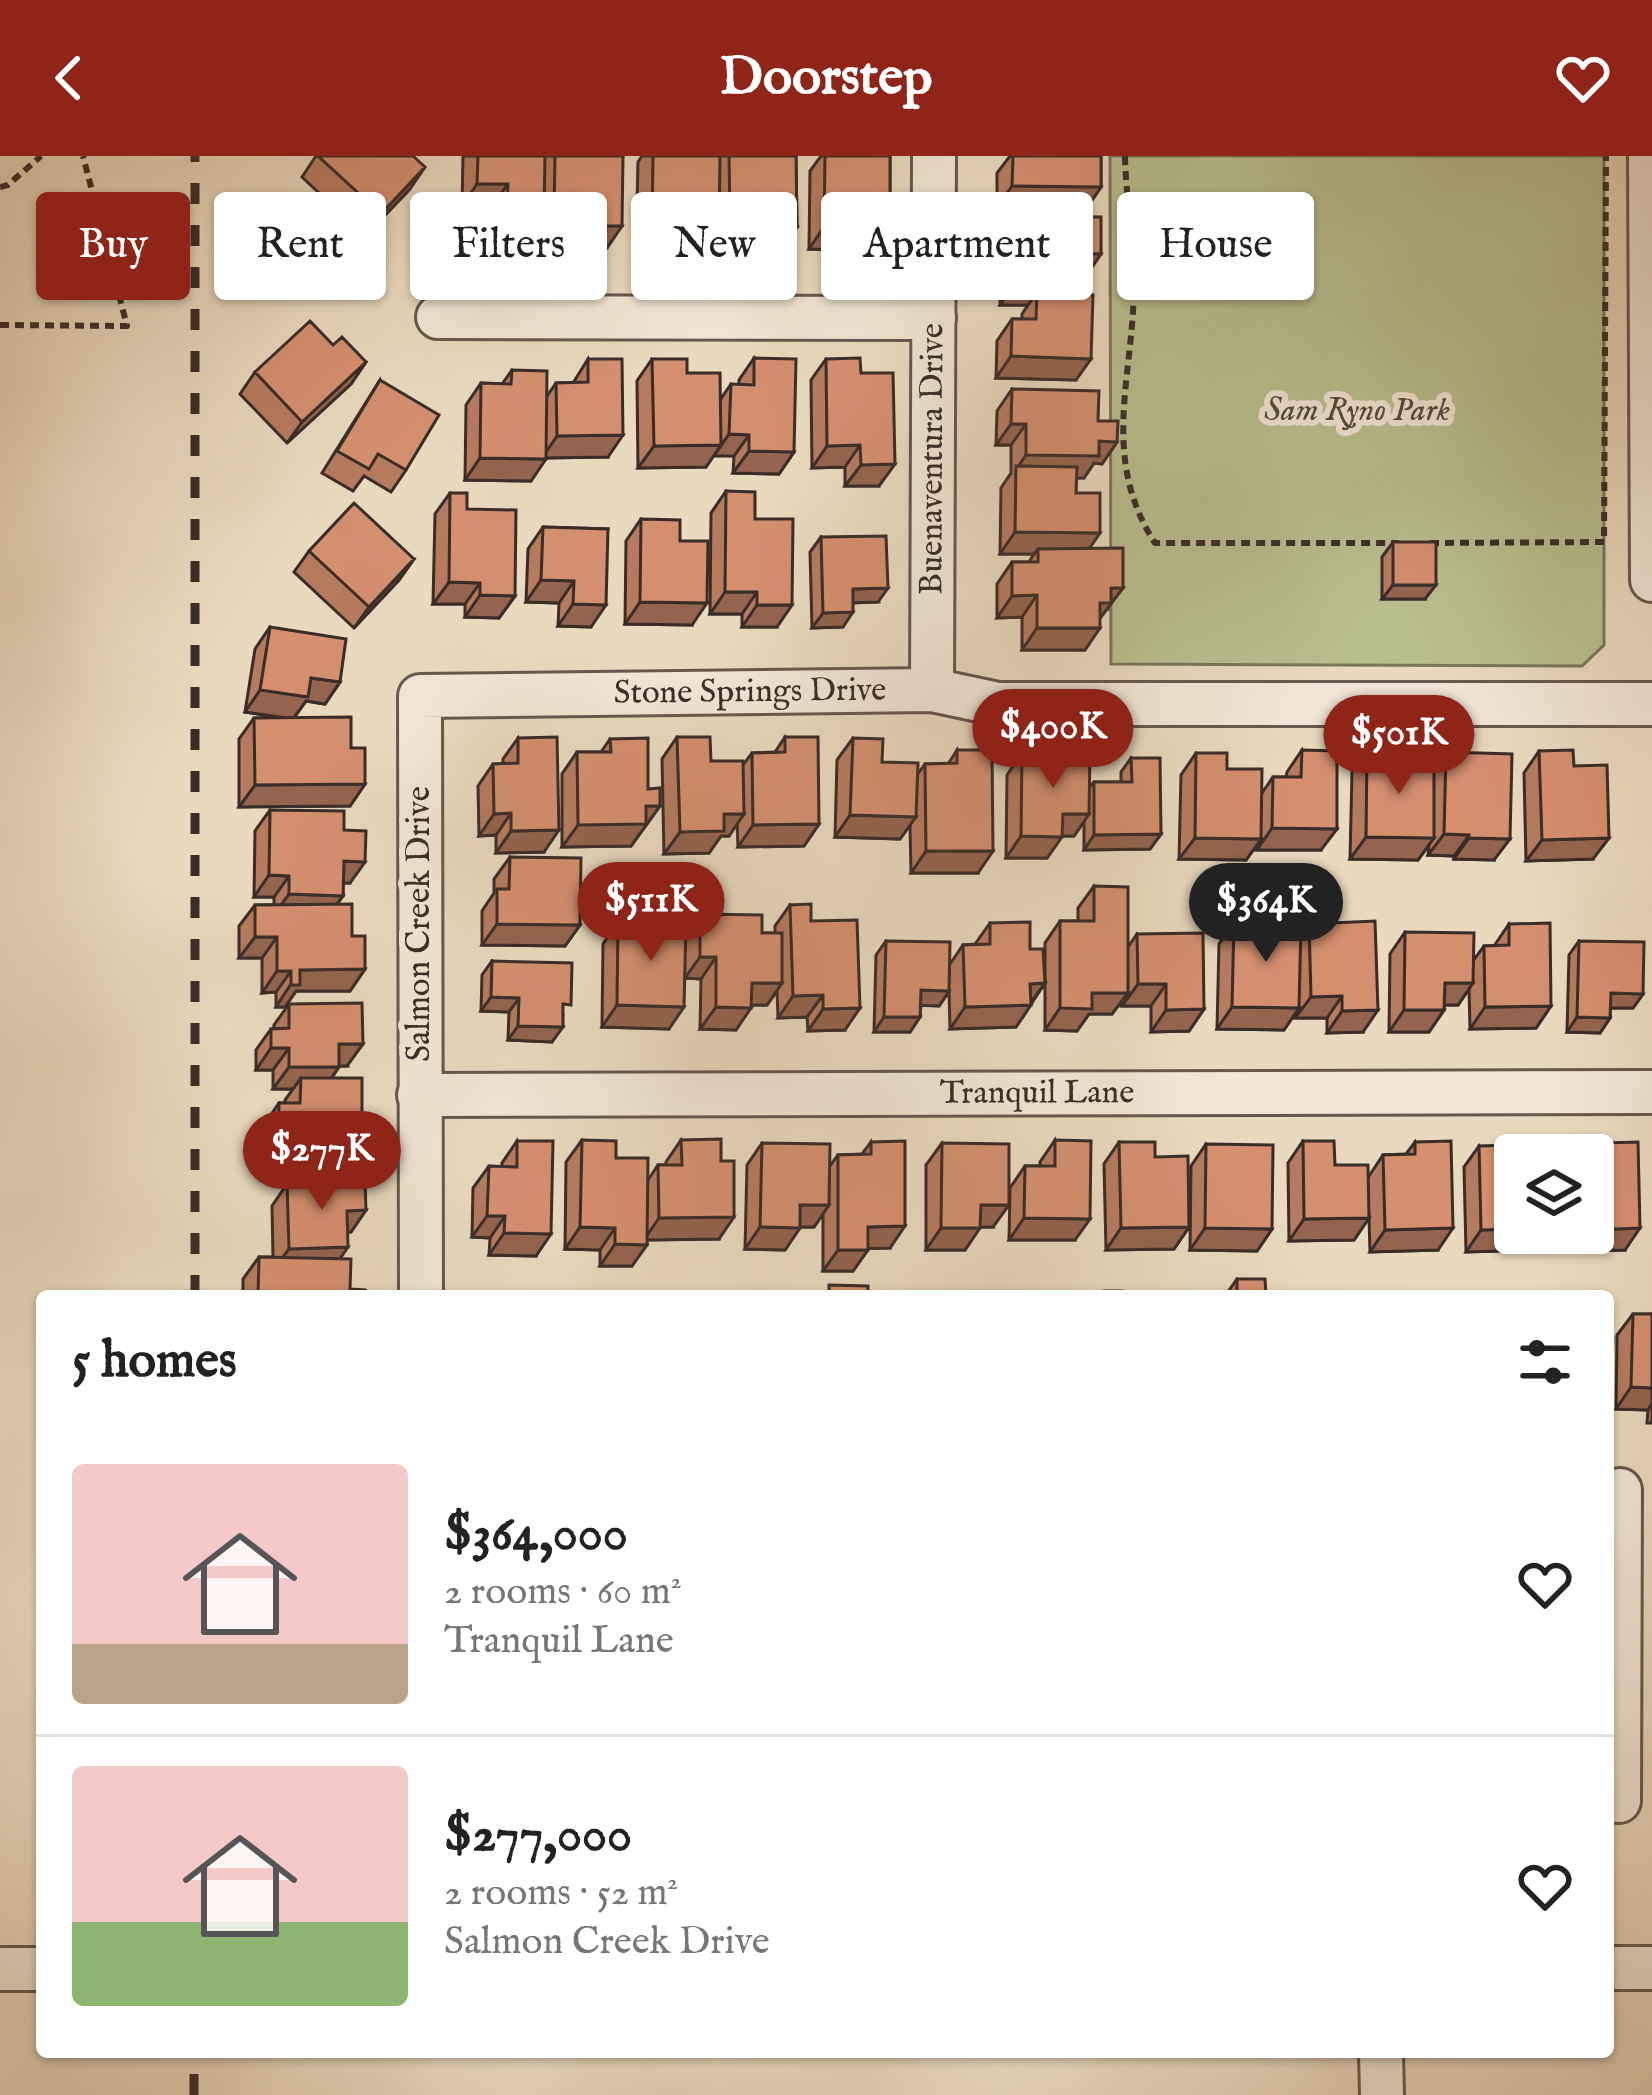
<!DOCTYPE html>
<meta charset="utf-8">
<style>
body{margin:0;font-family:"IM FELL English",serif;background:#f2f2f2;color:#222;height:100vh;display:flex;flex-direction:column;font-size:45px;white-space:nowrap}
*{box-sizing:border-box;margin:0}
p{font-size:39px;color:#767676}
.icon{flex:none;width:66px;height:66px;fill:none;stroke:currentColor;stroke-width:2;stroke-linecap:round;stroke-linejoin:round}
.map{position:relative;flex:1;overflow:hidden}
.details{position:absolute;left:36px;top:1134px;width:1578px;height:768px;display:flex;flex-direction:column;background:#fff;border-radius:12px;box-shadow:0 3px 9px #0004}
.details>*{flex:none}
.guide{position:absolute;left:36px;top:36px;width:1581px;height:108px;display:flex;gap:24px}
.buttons{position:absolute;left:1494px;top:978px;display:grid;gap:24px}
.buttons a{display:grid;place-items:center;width:120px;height:120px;border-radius:12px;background:#fff;box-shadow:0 3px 9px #0004;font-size:60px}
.price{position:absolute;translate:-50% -102px;padding:0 27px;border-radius:42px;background:#8f2418;color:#fff;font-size:39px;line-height:78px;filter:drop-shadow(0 3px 6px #0008)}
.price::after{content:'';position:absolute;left:50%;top:72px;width:36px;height:27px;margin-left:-18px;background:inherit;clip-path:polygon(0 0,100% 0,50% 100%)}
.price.on{background:#222;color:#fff}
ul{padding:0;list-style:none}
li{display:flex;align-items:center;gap:36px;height:300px;padding:0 36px}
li+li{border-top:3px solid #e0e0e0}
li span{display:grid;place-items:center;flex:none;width:336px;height:240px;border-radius:12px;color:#555}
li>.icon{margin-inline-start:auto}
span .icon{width:144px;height:144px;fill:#fffc;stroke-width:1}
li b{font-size:51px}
h2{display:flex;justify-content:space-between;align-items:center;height:144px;padding:0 36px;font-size:51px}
.pill{padding:0 42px;border-radius:12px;background:#fff;box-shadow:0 3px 9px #0004;font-size:42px;line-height:108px}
.pill.on{background:#8f2418;color:#fff}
header{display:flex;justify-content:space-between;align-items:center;height:156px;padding:0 36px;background:#8f2418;color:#fff;font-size:54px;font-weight:700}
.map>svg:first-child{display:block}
.green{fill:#b9be8f;stroke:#7a765c;stroke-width:3}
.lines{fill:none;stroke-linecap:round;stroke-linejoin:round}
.minor-casing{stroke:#66584e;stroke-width:48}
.path{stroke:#3a2d28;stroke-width:6;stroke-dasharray:9 6;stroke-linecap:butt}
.minor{stroke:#f1e6d5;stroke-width:42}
.rail{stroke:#3a2d28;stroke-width:9;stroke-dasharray:21 21;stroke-linecap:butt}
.wall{fill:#b67b5f;stroke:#3a2d28;stroke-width:3}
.shaded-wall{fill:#94644e;stroke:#3a2d28;stroke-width:3}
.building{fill:#d48f6f;stroke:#3a2d28;stroke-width:3}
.labels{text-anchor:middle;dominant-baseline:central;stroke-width:12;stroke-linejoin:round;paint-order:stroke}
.park-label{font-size:33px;font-style:italic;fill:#534a3d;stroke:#f1e6d5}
.street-label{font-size:33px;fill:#3a2d28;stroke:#f1e6d5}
</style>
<header><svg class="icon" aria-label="back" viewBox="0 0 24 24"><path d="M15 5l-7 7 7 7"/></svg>Doorstep<svg class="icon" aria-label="heart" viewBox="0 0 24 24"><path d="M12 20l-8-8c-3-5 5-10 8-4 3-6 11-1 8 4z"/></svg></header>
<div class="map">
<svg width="1652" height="1939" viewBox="0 0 1652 1939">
<rect width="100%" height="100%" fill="#e9d9be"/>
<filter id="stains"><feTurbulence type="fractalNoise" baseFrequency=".00167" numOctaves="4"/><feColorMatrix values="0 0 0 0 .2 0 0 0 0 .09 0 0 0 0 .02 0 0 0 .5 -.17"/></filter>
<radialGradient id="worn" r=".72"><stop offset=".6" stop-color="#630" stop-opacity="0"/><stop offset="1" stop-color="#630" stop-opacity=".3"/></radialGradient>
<path class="green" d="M1110 0H1604V489L1582 510 1111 508Z"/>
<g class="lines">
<g class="minor-casing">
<g id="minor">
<path d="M1650 0 1652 424"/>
<path d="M438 161 934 162"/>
<path id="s1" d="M932 534 934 0"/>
<path id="s2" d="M419 939 1652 936"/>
<path id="s3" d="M421 1140 420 540 932 534 998 548H1652"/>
<path d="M1619 1645 1620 1334"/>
<path d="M1608 1812H1652"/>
<path d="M0 1813H42"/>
<path d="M1381 1896 1382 1939"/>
</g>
</g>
<path class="path" d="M1125 0C1126 44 1134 87 1134 131 1133 222 1100 302 1155 387H1399
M0 31 8 29 41 0
M0 169 127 170 83 0
M1430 387 1604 386 1606 0"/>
<use href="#minor" class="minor"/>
<path class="rail" d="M195 1140V0
M194 1939V1896"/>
</g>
<path class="wall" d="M316 0H413L410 33 365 80 302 21Z
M463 0H623L607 92H572L573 78 539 77V62L529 77H492V50H462Z
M642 0H796L797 71 782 93 746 94 745 78 715 79V77L704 93 636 92 638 6Z
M821 0H890V45L875 67H858L843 94 809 93 810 15Z
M1010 0H1101V31L1086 53 997 52V17Z
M281 46 320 88 325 142 252 121 271 61Z
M1016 60 1086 120 1077 119 1070 138 1076 224 996 222 997 185 1012 163H1022V158L1028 149H1000L1001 82Z
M333 189 366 206 351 228 287 287 240 238 255 216Z
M754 202 794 296 779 318 733 317 734 300 714 299 706 311 638 312 637 225 652 203 687 217 720 244 731 228 739 229V224Z
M588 203 608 301 546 302 531 325 465 324 466 249 481 227 502 228 512 214 547 240 556 227H573Z
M826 203 861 217 879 330H845V311L812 312 811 224Z
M380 224 406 314 391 336 364 320 353 335 322 317Z
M1012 233 1098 265 1117 286 1102 308 1094 307 1084 322H1076V337L1090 392 1108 453H1106L1100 461 1085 494H1022V461L997 462V428L1012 406H1029L1034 398H1000L1001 332 1011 317V289H996L997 255Z
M726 335 755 363 777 471H742V458H710L711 357Z
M450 337 467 353 515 440 499 462 465 461V448H433L435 358Z
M641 363 680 385 692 469 625 468 626 385Z
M543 371 608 373 591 471 558 470 559 447 526 446 528 393Z
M821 381 878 446 853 447 843 471 812 472 810 396Z
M1393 386 1425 443H1382V401Z
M309 395 414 403 399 424 354 472 294 416Z
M270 471 340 526 325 548 306 545 294 562 351 592 365 628 350 650 239 651V583L254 562H282L245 556 255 493Z
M677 581 711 605 743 609 752 597 775 596 785 581 819 668 804 690 738 691 737 667 729 680H721L709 697 664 698 662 603Z
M518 582 544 696 496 697V679L479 680 478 630 493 608H503V603Z
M853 582 882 606 917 619 925 608H948L957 594 978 717H911L910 669 900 683 835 681 837 604Z
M610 583 660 650 631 690 562 691V618L577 596H601Z
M1302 594 1321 694H1257V689L1246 704 1179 703 1181 619 1196 597 1227 613 1262 637 1273 621H1286L1287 616Z
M1367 595 1402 607 1434 613 1446 596 1494 704 1454 703V700L1428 699 1429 689 1418 704 1350 703 1352 616Z
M1539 595 1574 610 1593 703 1526 705 1524 617Z
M1022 597 1089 632 1094 626H1121V616L1131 602 1161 678 1150 693 1084 694V666L1074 680H1062L1047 702H1006L1007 619Z
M270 654 344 674 350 727H343V740L337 748 365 813 350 835H296L285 851H276V836L262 837V802H239V770L255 749H274V741H254L255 675Z
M510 701 580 769 565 790 482 789V755L494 737V723Z
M1094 730 1128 791 1137 778 1204 853 1189 875 1151 876V850H1122V844L1112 858H1089L1077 875 1045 874V787L1060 765H1078V752Z
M790 749 811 765 845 874 808 875 807 861 778 862 777 835 767 849H751L736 874 700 873 701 823 685 822 669 873 602 871 603 788 618 766 686 779 700 758 762 777H775V770Z
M1234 766 1300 779 1309 768 1363 876 1327 877V862H1295V857L1284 874 1217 873 1219 788Z
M990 767 1030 793 1045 827 1016 871 950 873 949 836 939 850 921 849 920 861 910 876H874L876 799 886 785 950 808 963 789 975 788Z
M1509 768 1551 850 1536 872 1470 873 1469 833 1458 849H1444V854L1429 876H1389L1390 798 1405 776 1473 805 1484 790H1494Z
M1579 785 1643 838 1633 852H1610V862L1600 877 1567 876 1569 799Z
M492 805 563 860 552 886 508 884 509 856 481 855 482 819Z
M289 848 347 910H339L332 922 362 988 347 1009H263L264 969 279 947H285V944L293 933H273V914H256V894L271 873H274V869Z
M582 984 616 1002 648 1024 658 1009H666V1006L681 984 719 1083 647 1084 632 1110H600V1094L565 1093 566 1006Z
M1055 984 1075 1084H1009L1010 1032 1025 1010H1040V1006Z
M517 985 536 1100 489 1099 490 1082 472 1081 473 1032 489 1010 502 1011V1007Z
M1303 985 1335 1009 1369 1020 1383 999 1406 998 1415 986 1438 1094 1370 1096 1369 1062 1354 1084 1289 1085 1288 1007Z
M871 986 890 1092H868L853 1115H823V1058L814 1071H800L785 1094 745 1093 747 1009 762 987 829 1011 838 999 862 998Z
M1119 986 1155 1001 1189 1071 1174 1093 1106 1094 1104 1008Z
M942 987 993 1071H980L965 1094H926V1009Z
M1603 987 1625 1094 1558 1096 1557 1077H1593L1594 1000Z
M1206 988 1272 1073 1257 1095 1190 1094 1191 1010Z
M1479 990 1515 1077H1546L1534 1094 1466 1096 1464 1011Z
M287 1028 366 1054 351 1076H348L340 1103 350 1133 364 1140H243V1123L259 1101H273L272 1050Z
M1237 1123 1266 1140H1225Z
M1633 1158H1652V1267H1647L1648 1254 1616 1253 1617 1179Z"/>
<path class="shaded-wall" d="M425 11 410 33 365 80 381 58Z
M477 28H508L492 50H462Z
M1012 30 1101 31 1086 53 997 52Z
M858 45H890L875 67H843Z
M507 55H544L529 77H492Z
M554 55 588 56 573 78 539 77Z
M730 57H760L745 78 715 79Z
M587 70H622L607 92H572Z
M652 70 719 71 704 93 636 92Z
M797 71 782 93 746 94 761 72Z
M824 71 858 72 843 94 809 93Z
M1077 97 1101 98 1086 120 1062 119Z
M263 106 335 128 325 142 252 121Z
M1015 127 1077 128 1061 150 1037 136 1028 149H1000Z
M1011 200 1091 203 1076 224 996 222Z
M366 206 351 228 287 287 302 266Z
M1011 268H1026L1011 289H996Z
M729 278 749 279 734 300H714Z
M623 279 608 301 542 302 557 280Z
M1099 285 1117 286 1102 308 1094 307 1084 322 1016 321V314L1026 299Z
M721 289 706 311 638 312 654 290Z
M860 289 845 311 812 312 827 290Z
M749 295 794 296 779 318 733 317Z
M480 302 546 303 531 325 465 324Z
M895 308 879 330H845L861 309Z
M1015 376 1100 377 1085 399 1038 393 1034 398H1000Z
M414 403 399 424 354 472 369 451Z
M541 424 574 425 559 447 526 446Z
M449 426 480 427 465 448H433Z
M1393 429H1436L1425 443H1382Z
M888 432 878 446 843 447 853 433Z
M1111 432H1123L1095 469H1085Z
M725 436H757L742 458H710Z
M480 439 515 440 499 462 465 461Z
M1037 439 1022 461 997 462 1012 440Z
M640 446 707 447 692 469 625 468Z
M573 448 606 449 591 471 558 470Z
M757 449H792L777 471H742Z
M853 456 843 471 812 472 823 457Z
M1037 472H1100L1085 494H1022Z
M311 522 340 526 325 548 306 545 293 563 245 556 260 534Z
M365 628 350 650 239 651 255 629Z
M646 650H660L631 690 562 691 578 669Z
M511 657 496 679 479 680 494 658Z
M724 658H744L729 680H721L709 697 664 698 680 676Z
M1063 658H1089L1074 680H1048Z
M850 659 916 661 900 683 835 681Z
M819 668 804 690 738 691 753 669Z
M1272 672 1337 673 1321 694H1257Z
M559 674 544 696 496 697 511 675Z
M1161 678 1150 693 1084 694 1094 679Z
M1444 678 1469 679 1454 700 1428 699Z
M1021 680 1062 681 1047 702H1006Z
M1366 681 1434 682 1418 704 1350 703Z
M1195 682 1261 683 1246 704 1179 703Z
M1469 682 1510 683 1494 704 1454 703Z
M1609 682 1593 703 1526 705 1542 684Z
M926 695H993L978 717H911Z
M344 705 365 706 350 727H329Z
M269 719 289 720 274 741H254Z
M289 738 343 740 327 761 273 760Z
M497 768 580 769 565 790 482 789Z
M255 781H277L262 802H239Z
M700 801H716L701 823 685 822Z
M365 813 350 835H296L285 851H276L300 814Z
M277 815H291L276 836 262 837Z
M752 827H782L767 849H736Z
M1045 827 1029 849 1030 828Z
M1445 827H1473L1458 849H1429Z
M1138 828H1166L1151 850H1122Z
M921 834 949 835 939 850 911 849Z
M1092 837H1128L1112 858H1089L1077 875 1045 874 1060 852Z
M1611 837 1643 838 1633 852H1600Z
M823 839 807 861 778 862 793 840Z
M1342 840 1327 862H1295L1311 841Z
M491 841 519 842 509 856 481 855Z
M617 849 684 851 669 873 602 871Z
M1031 849 1016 871 950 873 965 851Z
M1551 850 1536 872 1470 873 1485 851Z
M716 851 751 852 736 874 700 873Z
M1232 851 1299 852 1284 874 1217 873Z
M860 852 845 874 808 875 823 853Z
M1204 853 1189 875 1151 876 1166 854Z
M1378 854 1363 876 1327 877 1342 855Z
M1404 854H1444L1429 876H1389Z
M884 861H920L910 876H874Z
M1577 861 1610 862 1600 877 1567 876Z
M518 870 563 871 552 886 508 884Z
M339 888H363L347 910H324Z
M271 892H289L273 914H256Z
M289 911H339L324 932 301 922 293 933H273Z
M278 987 362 988 347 1009H263Z
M800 1049H829L814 1071H785Z
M981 1049H1009L993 1071H966Z
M366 1054 351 1076H332L347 1055Z
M487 1060H505L490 1082 472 1081Z
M734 1061 719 1083 644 1084 659 1062Z
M1024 1062 1090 1063 1075 1084H1009Z
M1369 1062 1354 1084 1289 1085 1304 1063Z
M905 1070 890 1092 853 1093 868 1071Z
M580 1071 615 1072 600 1094 565 1093Z
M760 1071 800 1072 785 1094 745 1093Z
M1189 1071 1174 1093 1106 1094 1121 1072Z
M941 1072H980L965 1094H926Z
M1205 1072 1272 1073 1257 1095 1190 1094Z
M1453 1072 1438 1094 1370 1096 1385 1074Z
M1640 1072 1625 1094 1558 1096 1571 1077H1593V1074Z
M1515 1073V1077H1546L1534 1094 1466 1096 1481 1074Z
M504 1077 551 1078 536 1100 489 1099Z
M615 1088 647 1089 632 1110H600Z
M348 1091 333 1113 273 1114 289 1093Z
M838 1094H868L853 1115H823Z
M1631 1231 1652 1232V1247L1648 1254 1616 1253Z"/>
<path class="building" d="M318 0H413L425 11 381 58Z
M478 0H545L544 55H507L508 28H477Z
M555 0H623L622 70H587L588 56 554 55Z
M653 0H720L719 71 652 70Z
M729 0H796L797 71 761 72 760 57H730Z
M825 0H890V45H858V72L824 71Z
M1013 0H1101V31L1012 30Z
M281 46 328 60 320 88 345 95 335 128 263 106Z
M1016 60 1101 61V98L1077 97V128L1015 127Z
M1037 136 1093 139 1091 203 1011 200 1012 163H1036Z
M310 165 333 189 342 181 366 206 302 266 255 216Z
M754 202 796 203 794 296 749 295V279L729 278 731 228 754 229Z
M860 202 861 217H893L895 308 861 309 860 289 827 290 826 203Z
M588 203H622L623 279 557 280 556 227 588 226Z
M652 203H687V217H720L721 289 654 290Z
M512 214 547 215 546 303 480 302 481 227 511 228Z
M380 224 439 259 406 314 378 298 369 313 337 295Z
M1012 233 1099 235 1098 265H1118L1117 286 1099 285V300L1026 299V268H1011Z
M1016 310 1077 311 1076 337H1100V377L1015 376Z
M726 335 755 336V363H793L792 449H757V436H725Z
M450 337H467V353L516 354 515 440 480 439V427L449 426Z
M354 347 414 403 369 451 309 395Z
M641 363 680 364V385H708L707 447 640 446Z
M543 371 608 373 606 449 573 448 574 425 541 424Z
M886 380 888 432 853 433V456L823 457 821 381Z
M1393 386H1436V429H1393Z
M1123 392V432H1111V447H1100V472H1037V439L1012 440V406H1038V393Z
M270 471 346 483 340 526 311 522 308 541 260 534Z
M351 561V592H365V628L255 629 254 562Z
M557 581 559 674 511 675V657L494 658 493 608 518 607V582Z
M677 581H710L711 605H743L744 658H724V675L680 676Z
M785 581H818L819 668 753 669 752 597 785 596Z
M648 582V633L660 632V650H646V668L578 669 577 596H611L610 583Z
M853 582 883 583 882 606 918 607 916 661 850 659Z
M957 594H992L993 695H926L925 608 957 607Z
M1302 594 1337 595V673L1272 672 1273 621H1301Z
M1573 594 1574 610 1607 609 1609 682 1542 684 1539 595Z
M1367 595H1402V607H1434V682L1366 681Z
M1446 596 1512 598 1510 683 1469 682V679L1444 678Z
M1022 597 1090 598 1089 658H1063L1062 681 1021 680Z
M1196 597H1227V613H1262L1261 683 1195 682Z
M1131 602H1160L1161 678 1094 679V626H1132Z
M270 654 344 655V674L366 675 365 706 344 705 343 740 289 738V720L269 719Z
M510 701 581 702 580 769 497 768V733H509Z
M1094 730 1128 731V837H1092V853L1060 852V765H1094Z
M352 748V780H365V813L300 814V829H291V815H277V781H255V749Z
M811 748V765L857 764 860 852 823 853V839L793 840 790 749Z
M700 758 762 759V777H782V827H752L751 852 716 851V801H700Z
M1375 765 1378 854 1342 855V840L1311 841 1309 768Z
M618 766 686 768 684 851 617 849Z
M1030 766V793H1043L1045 827 1030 828 1031 849 965 851 963 789 990 788V767Z
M1234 766 1301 767 1299 852 1232 851Z
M1550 767 1551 850 1485 851 1484 790 1509 789V768Z
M1405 776 1474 777 1473 827H1445L1444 854H1404Z
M1203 777 1204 853 1166 854V828H1138L1137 778Z
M886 785 950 786 949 835 921 834 920 861H884Z
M1579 785 1644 786 1643 838 1611 837 1610 862 1577 861Z
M492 805 572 807 571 849 563 848V871L518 870 519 842 491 841Z
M362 847 363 888H339V911H289V892H271V873L289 872V848Z
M301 922H362V988L278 987 279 947H300Z
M721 983V1005H734V1061L659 1062 658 1009H682L681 984Z
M582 984 616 985V1002H648L647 1089 615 1088V1072L580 1071Z
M1055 984 1091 985 1090 1063 1024 1062 1025 1010H1055Z
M517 985H553L551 1078 504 1077 505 1060H487L489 1010 517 1011Z
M905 985V1070L868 1071V1094H838V999L871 998V986Z
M1303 985H1334L1335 1009H1368L1369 1062 1304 1063Z
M1451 985 1453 1072 1385 1074 1383 999 1415 998V986Z
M1119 986H1155V1001L1188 1000 1189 1071 1121 1072Z
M1638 986 1640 1072 1593 1074V1000H1604L1603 987Z
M762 987 830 988 829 1049H800V1072L760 1071Z
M942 987 1009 988V1049H981L980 1072H941Z
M1206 988 1273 989 1272 1073 1205 1072Z
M1548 988V999H1515V1073L1481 1074 1479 990Z
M365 1026 366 1054 347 1055 348 1091 289 1093 287 1028Z
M259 1101 351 1103 350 1133 365 1134 364 1140H258Z
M1237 1123H1265L1266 1140H1237Z
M829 1129 868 1130V1140H829Z
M1104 1135H1122V1140H1104Z
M1633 1158H1652V1232L1631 1231Z
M1608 1180 1613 1181 1611 1243H1608Z"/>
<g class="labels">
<g class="park-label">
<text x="1357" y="255">Sam Ryno Park</text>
</g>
<g class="street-label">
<text stroke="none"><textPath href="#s1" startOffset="231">Buenaventura Drive</textPath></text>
<text stroke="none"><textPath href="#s3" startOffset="930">Stone Springs Drive</textPath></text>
<text transform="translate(420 768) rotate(-90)">Salmon Creek Drive</text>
<text stroke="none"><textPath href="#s2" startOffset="618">Tranquil Lane</textPath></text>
</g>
</g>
<rect width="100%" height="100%" filter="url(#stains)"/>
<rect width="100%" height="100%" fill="url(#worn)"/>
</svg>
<div class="buttons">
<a><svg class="icon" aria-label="layers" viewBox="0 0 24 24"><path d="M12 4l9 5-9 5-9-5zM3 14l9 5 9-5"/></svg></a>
</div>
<b class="price" style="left:1053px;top:635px">$400K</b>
<b class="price" style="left:1399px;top:641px">$501K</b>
<b class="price" style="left:651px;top:808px">$511K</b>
<b class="price on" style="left:1266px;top:809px">$364K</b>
<b class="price" style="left:322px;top:1057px">$277K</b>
<div class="guide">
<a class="pill on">Buy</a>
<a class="pill">Rent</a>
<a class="pill">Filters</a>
<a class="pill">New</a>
<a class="pill">Apartment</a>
<a class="pill">House</a>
</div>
<section class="details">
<h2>5 homes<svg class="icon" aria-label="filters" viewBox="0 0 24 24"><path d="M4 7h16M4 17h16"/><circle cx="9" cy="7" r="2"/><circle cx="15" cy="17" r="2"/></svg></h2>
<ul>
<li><span style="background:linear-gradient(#f6c9c9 75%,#b9a48a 0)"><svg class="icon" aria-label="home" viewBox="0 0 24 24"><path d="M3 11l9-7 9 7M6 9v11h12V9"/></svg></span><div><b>$364,000</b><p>2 rooms · 60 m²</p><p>Tranquil Lane</p></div><svg class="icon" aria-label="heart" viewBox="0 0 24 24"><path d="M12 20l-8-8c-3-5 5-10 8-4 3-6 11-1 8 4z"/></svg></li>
<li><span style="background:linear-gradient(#f6c9c9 65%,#8fb573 0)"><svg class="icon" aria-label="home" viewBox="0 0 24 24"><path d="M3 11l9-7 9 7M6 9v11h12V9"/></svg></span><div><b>$277,000</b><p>2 rooms · 52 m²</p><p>Salmon Creek Drive</p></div><svg class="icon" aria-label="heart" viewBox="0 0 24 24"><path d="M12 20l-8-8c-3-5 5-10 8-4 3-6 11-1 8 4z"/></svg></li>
</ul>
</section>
</div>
